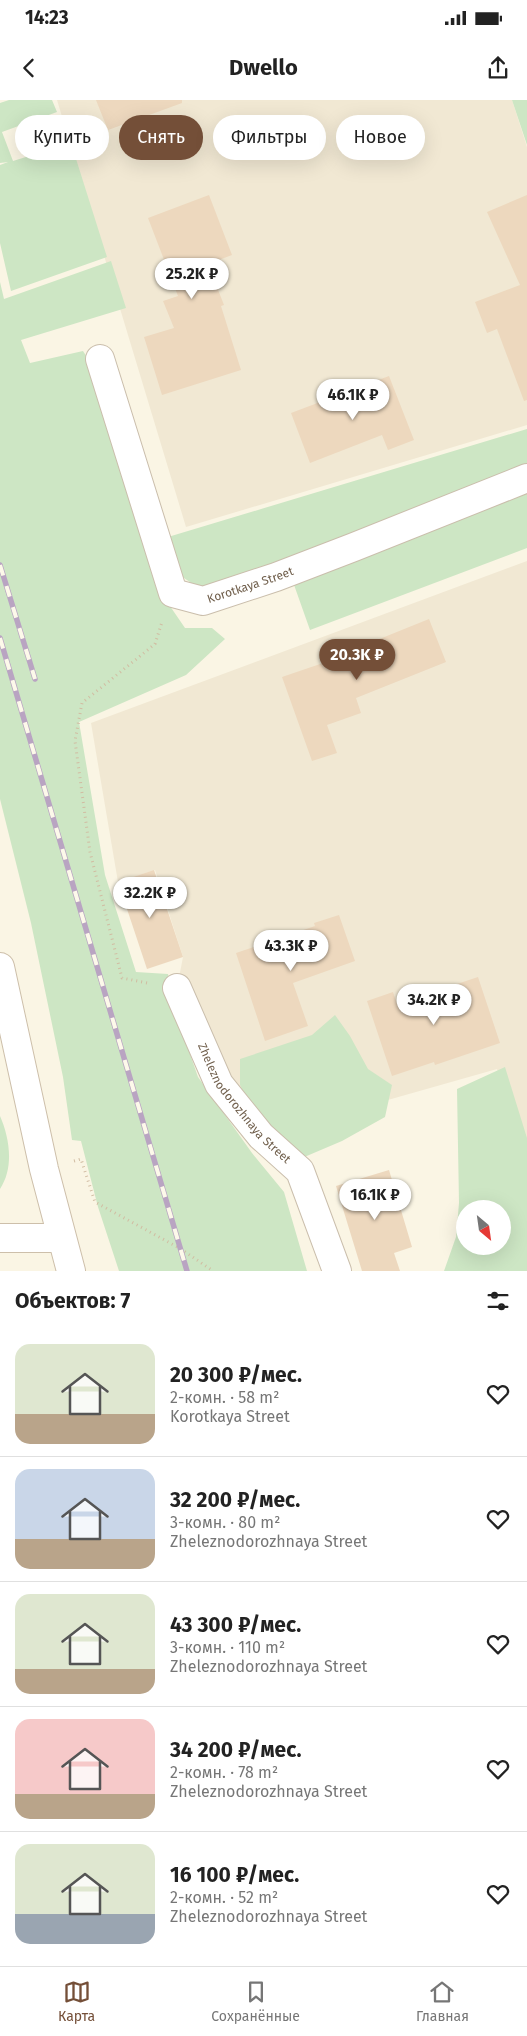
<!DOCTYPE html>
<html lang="ru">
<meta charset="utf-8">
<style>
body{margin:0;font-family:"Fira Sans",sans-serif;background:#f6f6f6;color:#222;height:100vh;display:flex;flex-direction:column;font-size:19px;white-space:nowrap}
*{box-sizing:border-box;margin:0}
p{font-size:16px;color:#767676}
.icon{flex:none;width:28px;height:28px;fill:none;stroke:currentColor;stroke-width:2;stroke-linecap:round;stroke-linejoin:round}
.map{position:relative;height:1171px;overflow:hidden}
.side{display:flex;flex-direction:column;background:#fff;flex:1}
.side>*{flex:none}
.guide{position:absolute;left:15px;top:15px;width:498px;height:45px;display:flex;gap:10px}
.needle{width:32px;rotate:151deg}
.controls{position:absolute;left:456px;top:1100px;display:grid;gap:10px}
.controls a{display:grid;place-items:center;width:55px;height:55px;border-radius:50%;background:#fff;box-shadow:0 5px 20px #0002;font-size:25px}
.price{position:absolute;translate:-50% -42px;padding:0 11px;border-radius:18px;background:#fff;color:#222;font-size:16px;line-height:32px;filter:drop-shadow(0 1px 2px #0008)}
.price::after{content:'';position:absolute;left:50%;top:30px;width:15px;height:11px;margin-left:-8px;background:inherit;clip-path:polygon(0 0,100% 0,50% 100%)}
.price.selected{background:#744f38;color:#fff}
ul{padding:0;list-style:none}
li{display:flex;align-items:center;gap:15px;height:125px;padding:0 15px}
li+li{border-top:1px solid #e0e0e0}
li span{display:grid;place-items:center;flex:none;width:140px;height:100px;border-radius:15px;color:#555}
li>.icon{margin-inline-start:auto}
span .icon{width:60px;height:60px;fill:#fffc;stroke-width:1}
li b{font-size:21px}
h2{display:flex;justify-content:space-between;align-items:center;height:60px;padding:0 15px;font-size:21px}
.tag{padding:0 18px;border-radius:22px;background:#fff;box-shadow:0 5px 20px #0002;font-size:18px;line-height:45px}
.tag.selected{background:#744f38;color:#fff}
.status{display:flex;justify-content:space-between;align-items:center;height:35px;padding:0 25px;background:#fff;direction:ltr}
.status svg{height:14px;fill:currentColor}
header{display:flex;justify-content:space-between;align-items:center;height:65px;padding:0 15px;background:#fff;font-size:22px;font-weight:700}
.tab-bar{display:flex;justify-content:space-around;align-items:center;height:70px;border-top:1px solid #e0e0e0;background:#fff;font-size:14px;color:#767676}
.tab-bar a{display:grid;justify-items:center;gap:2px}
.tab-bar .selected{color:#744f38}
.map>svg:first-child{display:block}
.residential{fill:#f1e8d3}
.green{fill:#cde6c4;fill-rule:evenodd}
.building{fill:#edd8be}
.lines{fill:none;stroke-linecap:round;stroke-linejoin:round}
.street-casing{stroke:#cabeac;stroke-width:30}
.secondary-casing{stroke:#cdbfaa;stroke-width:30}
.path{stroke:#d1bca2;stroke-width:3;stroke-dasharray:1 4;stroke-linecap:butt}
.street{stroke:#fff;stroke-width:28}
.secondary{stroke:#fff;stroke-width:28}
.rail-casing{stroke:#b9a4c2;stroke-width:5.5}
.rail{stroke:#fdf9ea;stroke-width:4;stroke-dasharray:11;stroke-linecap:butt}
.labels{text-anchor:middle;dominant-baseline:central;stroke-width:4;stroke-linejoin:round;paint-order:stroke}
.street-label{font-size:12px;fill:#705f4c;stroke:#fdf9ea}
</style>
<div class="status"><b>14:23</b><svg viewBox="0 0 49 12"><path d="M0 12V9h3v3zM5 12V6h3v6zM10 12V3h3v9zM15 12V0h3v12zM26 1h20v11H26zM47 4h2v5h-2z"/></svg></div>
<header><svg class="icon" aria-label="back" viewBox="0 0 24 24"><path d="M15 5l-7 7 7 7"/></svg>Dwello<svg class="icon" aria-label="share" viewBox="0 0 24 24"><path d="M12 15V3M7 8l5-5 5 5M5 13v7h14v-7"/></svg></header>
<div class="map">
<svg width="527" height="1171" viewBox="0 0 527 1171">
<rect width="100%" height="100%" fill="#faf5e4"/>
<path class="residential" d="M57 0H512L527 47V325L186 427Z
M527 461V1072L497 969 261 1036 177 888 183 857 155 770 118 782 91 623Z"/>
<path class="green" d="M9 0H52L57 12 2 32 13 61 71 43 107 157 11 191 0 143V65L8 62 0 63V3Z
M512 0H527V45Z
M111 161 126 208 21 240 30 263 83 251 102 280 161 493 185 528H212L225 539 186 575 79 622 105 775 136 872 168 874 175 911 198 977 252 1053 284 1092 307 1171H119L98 1107 81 1041 72 1040 63 977 31 823 0 699V182L4 199Z
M527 329V368L249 477 202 489C173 474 173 466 168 437Z
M527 393V448L310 530 293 482Z
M335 915 350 936 368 969 392 985 385 1017 342 1041 302 1058 255 1015 240 985V959L312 935Z
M505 967 527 1038V1171H444L456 1137 459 1103 457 989ZM465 1109H502V1146H465Z
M0 1016C10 1039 14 1068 0 1089Z"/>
<path class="building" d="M96 0H182V3L108 30Z
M209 95 232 155 208 164 224 205 221 206 241 270 162 295 144 237 174 228 163 201 178 196 148 118Z
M527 95V300L524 301 497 229 487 233 475 202 520 185 487 112Z
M389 276 414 340 388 350 382 335 310 363 291 313Z
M429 519 446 562 356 598 361 613 327 625 337 653 312 661 282 577 373 546 372 542Z
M154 770 183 857 147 869 118 782Z
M339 815 355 861 293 883 308 926 265 941 236 853 315 826 314 823Z
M478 877 500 943 435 965 434 962 392 976 367 901 393 892 397 904Z
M389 1070 412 1147 394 1153 400 1171H362L336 1086Z"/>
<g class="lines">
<g class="street-casing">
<g id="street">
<path id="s1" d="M100 259 173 493 203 501 276 477 354 447 527 378"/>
<path id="s2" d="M177 888 219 984 261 1036 300 1071 337 1171"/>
</g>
</g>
<g class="secondary-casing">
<path id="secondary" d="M0 867 44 1069 71 1171
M0 1138H61"/>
</g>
<path class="path" d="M147 883 122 878 90 752 75 641 82 603 155 544 162 522
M74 1061 81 1059 95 1102 181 1149 213 1171"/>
<use href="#street" class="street"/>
<use href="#secondary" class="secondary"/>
<g class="rail-casing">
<path id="rail" d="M0 465 35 579
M0 538 187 1171"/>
</g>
<use href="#rail" class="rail"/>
</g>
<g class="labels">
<g class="street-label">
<text stroke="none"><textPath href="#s1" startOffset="326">Korotkaya Street</textPath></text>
<text stroke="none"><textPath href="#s2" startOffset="135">Zheleznodorozhnaya Street</textPath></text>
</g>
</g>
</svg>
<div class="controls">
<a><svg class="needle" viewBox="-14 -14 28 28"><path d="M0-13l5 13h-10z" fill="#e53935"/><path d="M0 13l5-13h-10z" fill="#767676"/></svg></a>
</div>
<b class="price" style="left:192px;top:200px">25.2K ₽</b>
<b class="price" style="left:353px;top:321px">46.1K ₽</b>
<b class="price selected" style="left:357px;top:581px">20.3K ₽</b>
<b class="price" style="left:150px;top:819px">32.2K ₽</b>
<b class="price" style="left:291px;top:872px">43.3K ₽</b>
<b class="price" style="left:434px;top:926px">34.2K ₽</b>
<b class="price" style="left:375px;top:1121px">16.1K ₽</b>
<div class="guide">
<a class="tag">Купить</a>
<a class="tag selected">Снять</a>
<a class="tag">Фильтры</a>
<a class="tag">Новое</a>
</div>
</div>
<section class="side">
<h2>Объектов: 7<svg class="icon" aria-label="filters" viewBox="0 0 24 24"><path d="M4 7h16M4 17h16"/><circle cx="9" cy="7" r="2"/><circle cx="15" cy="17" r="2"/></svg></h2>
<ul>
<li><span style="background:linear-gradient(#dfe7d0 70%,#b9a48a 0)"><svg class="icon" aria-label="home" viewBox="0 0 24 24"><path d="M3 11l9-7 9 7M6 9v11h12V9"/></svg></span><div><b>20 300 ₽/мес.</b><p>2-комн. · 58 m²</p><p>Korotkaya Street</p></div><svg class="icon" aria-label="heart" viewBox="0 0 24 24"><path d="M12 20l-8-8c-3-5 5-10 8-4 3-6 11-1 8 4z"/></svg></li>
<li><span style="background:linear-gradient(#c9d6e8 70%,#b9a48a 0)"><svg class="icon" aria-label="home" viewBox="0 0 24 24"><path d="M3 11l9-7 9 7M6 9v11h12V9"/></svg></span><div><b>32 200 ₽/мес.</b><p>3-комн. · 80 m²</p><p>Zheleznodorozhnaya Street</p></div><svg class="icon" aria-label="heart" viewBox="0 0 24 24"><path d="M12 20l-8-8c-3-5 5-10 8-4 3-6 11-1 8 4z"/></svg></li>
<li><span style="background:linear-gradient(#dfe7d0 75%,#b9a48a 0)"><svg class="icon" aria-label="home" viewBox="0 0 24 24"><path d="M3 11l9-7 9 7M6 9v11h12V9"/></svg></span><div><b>43 300 ₽/мес.</b><p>3-комн. · 110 m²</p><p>Zheleznodorozhnaya Street</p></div><svg class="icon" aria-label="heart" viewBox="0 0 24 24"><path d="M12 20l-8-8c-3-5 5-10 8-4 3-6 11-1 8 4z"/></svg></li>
<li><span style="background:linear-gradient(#f6c9c9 75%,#b9a48a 0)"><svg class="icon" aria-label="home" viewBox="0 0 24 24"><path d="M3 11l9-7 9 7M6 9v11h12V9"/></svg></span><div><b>34 200 ₽/мес.</b><p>2-комн. · 78 m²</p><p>Zheleznodorozhnaya Street</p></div><svg class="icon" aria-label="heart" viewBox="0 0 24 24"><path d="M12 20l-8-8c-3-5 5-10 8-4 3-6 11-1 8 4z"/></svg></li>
<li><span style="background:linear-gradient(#dfe7d0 70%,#9aa5b1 0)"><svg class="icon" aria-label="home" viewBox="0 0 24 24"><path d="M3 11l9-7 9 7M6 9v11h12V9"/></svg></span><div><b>16 100 ₽/мес.</b><p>2-комн. · 52 m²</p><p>Zheleznodorozhnaya Street</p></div><svg class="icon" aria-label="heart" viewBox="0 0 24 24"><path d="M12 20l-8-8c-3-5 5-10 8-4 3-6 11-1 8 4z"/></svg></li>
</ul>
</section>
<nav class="tab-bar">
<a class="selected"><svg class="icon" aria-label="map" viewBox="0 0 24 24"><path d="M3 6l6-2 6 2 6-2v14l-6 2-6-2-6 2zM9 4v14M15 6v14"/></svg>Карта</a>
<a><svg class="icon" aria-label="saved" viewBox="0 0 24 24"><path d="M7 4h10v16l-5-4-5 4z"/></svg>Сохранённые</a>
<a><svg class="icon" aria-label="home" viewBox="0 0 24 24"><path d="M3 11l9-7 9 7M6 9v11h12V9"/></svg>Главная</a>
</nav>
